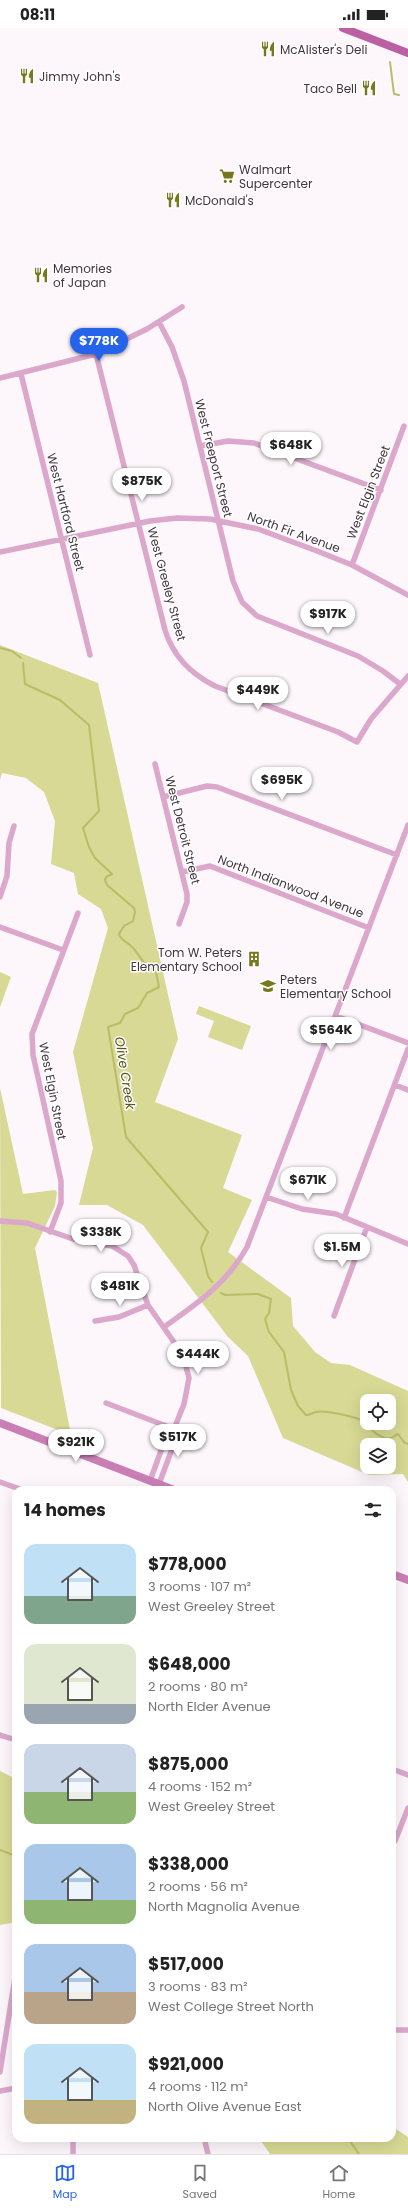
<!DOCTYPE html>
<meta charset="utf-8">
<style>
body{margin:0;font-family:Poppins,sans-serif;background:#f2f2f2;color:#222;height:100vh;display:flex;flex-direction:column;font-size:15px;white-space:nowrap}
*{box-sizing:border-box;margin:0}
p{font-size:13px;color:#767676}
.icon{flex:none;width:22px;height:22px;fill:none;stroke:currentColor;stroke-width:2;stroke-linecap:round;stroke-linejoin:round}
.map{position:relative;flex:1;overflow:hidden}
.panel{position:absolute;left:12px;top:1458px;width:384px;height:656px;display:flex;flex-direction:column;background:#fff;border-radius:12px;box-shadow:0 4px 16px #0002}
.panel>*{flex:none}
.controls{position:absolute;left:360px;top:1366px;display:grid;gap:8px}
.controls a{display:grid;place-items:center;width:36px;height:36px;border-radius:8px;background:#fff;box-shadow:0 4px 16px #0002;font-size:20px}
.price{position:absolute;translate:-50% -34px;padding:0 9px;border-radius:14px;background:#fff;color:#222;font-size:13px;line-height:26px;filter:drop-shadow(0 1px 2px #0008)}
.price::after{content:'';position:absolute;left:50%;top:24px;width:12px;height:9px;margin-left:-6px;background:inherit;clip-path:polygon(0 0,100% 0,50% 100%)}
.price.selected{background:#2563eb;color:#fff}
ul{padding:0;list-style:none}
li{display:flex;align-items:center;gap:12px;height:100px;padding:0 12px}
li span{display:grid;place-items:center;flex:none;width:112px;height:80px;border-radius:12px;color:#555}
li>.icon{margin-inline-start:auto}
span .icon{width:48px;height:48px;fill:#fffc;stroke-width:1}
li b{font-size:17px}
h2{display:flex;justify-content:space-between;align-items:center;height:48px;padding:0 12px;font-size:17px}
.status{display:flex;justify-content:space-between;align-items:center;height:28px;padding:0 20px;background:#fff;direction:ltr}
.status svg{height:11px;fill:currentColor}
.tabs{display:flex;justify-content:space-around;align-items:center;height:56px;border-top:1px solid #e0e0e0;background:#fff;font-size:11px;color:#767676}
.tabs a{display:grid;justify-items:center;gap:2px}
.tabs .selected{color:#2563eb}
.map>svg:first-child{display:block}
.green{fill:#d7d994;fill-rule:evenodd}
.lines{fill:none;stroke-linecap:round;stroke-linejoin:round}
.stream{stroke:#babc68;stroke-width:2}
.street{stroke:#dba8cb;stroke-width:5.5}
.secondary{stroke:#c97fb4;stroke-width:8}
.primary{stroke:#bb61a3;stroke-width:8}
.labels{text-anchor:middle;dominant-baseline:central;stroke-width:3;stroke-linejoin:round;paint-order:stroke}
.poi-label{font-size:12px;fill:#42353d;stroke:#fff;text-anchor:start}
.street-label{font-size:12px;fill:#42353d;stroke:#fff}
.water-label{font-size:13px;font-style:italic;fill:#565618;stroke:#fff}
</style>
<div class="status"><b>08:11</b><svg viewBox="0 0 49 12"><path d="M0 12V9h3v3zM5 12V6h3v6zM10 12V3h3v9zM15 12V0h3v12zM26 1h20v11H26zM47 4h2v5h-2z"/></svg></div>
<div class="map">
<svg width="408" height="2126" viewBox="0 0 408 2126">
<rect width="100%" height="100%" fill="#fdf6fb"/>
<path class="green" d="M0 617 98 655 178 1011 155 1074 242 1107 223 1160 252 1172 228 1224 291 1270 293 1298 315 1324 331 1335 350 1337 408 1363V1454L403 1446 369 1447 283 1410 248 1328 228 1309 143 1197 107 1177H79L93 1120 73 1024 108 900 101 881 78 866 74 845 51 836 55 793 44 764 26 750 2 745 0 752ZM367 1373H389V1395H367ZM367 1417H389V1439H367Z
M0 944 11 949 0 979Z
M199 978 251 998 242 1022 208 1009 214 993 196 986Z
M0 1060 23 1166 55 1162 57 1164 55 1178 35 1220 71 1407 1 1380Z
M0 1743 16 1751V1894L0 1897Z
M392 2052 395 2053 393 2099 408 2109V2126H270L259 2110H392Z"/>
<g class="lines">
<path class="stream" d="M390 34 394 66 399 67
M0 620 12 623 21 630
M23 635 25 656 60 672 89 697 99 783 83 800 89 819 95 830 112 846 106 849 105 852 107 857 134 880 135 884 133 893 124 898 119 906C121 913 128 914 132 919 141 928 144 939 156 944L159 959 147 965 138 980 125 986 120 995 108 999 126 1109 208 1204 201 1220 208 1248 212 1254
M221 1265 225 1267 258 1266 271 1271 269 1285 265 1291 269 1304 284 1324 291 1362 298 1378 306 1387C310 1387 312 1385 316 1384 325 1382 359 1389 367 1395
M367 1395C369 1402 383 1412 390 1410 393 1410 395 1407 398 1406L404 1414 408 1416
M0 1822 16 1828
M348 2110 359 2126"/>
<path class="street" d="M159 294 172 319 184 353 233 553 242 574 257 588 358 628 383 643 400 656
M96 326 165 602C173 628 191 646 215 658L338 704 357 714 371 691 408 648
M21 346 90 627
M0 350 96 326 147 301 182 279
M200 418 228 413 254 415 381 462
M0 524 150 493 177 490 210 491 258 501 317 523 352 537 408 567
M352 537 404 398
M155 736 187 866V874L179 896
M163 769 207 758 217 759 397 827
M182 844 210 838 369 900
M0 869 7 848 9 815 14 798
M0 899 63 922
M336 988 408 1015
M395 1057 408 1062
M266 1169 302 1181 336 1186 408 1216
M344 1190 408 1021
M0 1193 27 1195 73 1211 112 1218 128 1228 134 1237 148 1277 183 1327 189 1350 184 1376 174 1401 166 1409 150 1453
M50 1204 61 1175V1153L33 1027 32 1006 78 885
M334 1288 367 1199
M95 1293 119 1289 148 1277
M164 1299C198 1275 227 1255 247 1219L408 797
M106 1375 174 1401
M0 1454 23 1462
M159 1456 175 1413 174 1401
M0 1707 16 1712
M14 1711 16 1702
M392 1741 408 1747
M392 1815 395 1813 408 1780
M392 2002H408
M0 2044 16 1943
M0 2063 16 2060
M204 2110 208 2126
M73 2126V2110"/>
<path class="secondary" d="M0 1395 174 1462
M392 1546 408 1552"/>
<path class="primary" d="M343 0 408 25"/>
</g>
<defs>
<g id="restaurant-bare" transform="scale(1.2)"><path d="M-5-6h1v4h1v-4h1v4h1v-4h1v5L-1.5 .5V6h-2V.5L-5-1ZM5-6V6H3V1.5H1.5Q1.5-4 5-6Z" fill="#77771d" stroke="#fff" stroke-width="2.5" paint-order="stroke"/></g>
<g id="supermarket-bare" transform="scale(1.2)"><path d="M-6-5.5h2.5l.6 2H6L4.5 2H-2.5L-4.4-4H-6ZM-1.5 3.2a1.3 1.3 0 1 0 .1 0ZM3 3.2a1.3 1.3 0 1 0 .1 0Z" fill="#77771d" stroke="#fff" stroke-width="2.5" paint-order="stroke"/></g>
<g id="building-bare" transform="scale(1.2)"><path d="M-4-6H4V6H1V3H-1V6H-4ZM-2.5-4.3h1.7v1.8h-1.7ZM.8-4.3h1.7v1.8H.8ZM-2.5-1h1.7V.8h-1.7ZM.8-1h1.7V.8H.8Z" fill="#77771d" stroke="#fff" stroke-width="2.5" paint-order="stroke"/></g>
<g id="school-bare" transform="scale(1.2)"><path d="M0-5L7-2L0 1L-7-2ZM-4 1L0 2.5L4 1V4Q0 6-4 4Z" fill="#77771d" stroke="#fff" stroke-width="2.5" paint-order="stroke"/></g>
</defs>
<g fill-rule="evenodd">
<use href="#restaurant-bare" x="268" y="21"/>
<use href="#restaurant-bare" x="27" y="48"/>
<use href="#restaurant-bare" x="369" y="60"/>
<use href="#supermarket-bare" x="227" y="148"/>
<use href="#restaurant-bare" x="173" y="172"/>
<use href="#restaurant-bare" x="41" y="247"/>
<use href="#building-bare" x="254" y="931"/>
<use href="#school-bare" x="268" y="958"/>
</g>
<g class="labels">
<g class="poi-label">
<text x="280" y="21">McAlister's Deli</text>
<text x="39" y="48">Jimmy John's</text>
<text x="357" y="60" text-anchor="end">Taco Bell</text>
<text x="239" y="141">Walmart<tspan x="239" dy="14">Supercenter</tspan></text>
<text x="185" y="172">McDonald's</text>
<text x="53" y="240">Memories<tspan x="53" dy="14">of Japan</tspan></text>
<text x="242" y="924" text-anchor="end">Tom W. Peters<tspan x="242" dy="14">Elementary School</tspan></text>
<text x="280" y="951">Peters<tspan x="280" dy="14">Elementary School</tspan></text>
</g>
<g class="street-label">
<text transform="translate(214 430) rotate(76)">West Freeport Street</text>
<text transform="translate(368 464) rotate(-69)">West Elgin Street</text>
<text transform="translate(66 484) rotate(76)">West Hartford Street</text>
<text transform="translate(294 504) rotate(20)">North Fir Avenue</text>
<text transform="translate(167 556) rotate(75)">West Greeley Street</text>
<text transform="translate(183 802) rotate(76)">West Detroit Street</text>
<text transform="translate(291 858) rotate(21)">North Indianwood Avenue</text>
<text transform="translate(53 1063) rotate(79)">West Elgin Street</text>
</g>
<g class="water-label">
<text transform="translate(125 1045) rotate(81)">Olive Creek</text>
</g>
</g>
</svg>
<div class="controls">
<a><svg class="icon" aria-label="locate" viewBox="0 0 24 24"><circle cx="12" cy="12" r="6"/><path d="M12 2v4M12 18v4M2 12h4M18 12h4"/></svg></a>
<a><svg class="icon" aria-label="layers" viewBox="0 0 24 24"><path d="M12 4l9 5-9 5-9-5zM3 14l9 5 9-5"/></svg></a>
</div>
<b class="price selected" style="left:99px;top:334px">$778K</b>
<b class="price" style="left:291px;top:438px">$648K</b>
<b class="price" style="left:142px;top:474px">$875K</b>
<b class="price" style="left:328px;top:607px">$917K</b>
<b class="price" style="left:258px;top:683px">$449K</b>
<b class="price" style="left:282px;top:773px">$695K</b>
<b class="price" style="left:331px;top:1023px">$564K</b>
<b class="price" style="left:308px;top:1173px">$671K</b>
<b class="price" style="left:101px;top:1225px">$338K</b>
<b class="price" style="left:342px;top:1240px">$1.5M</b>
<b class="price" style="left:120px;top:1279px">$481K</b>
<b class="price" style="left:198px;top:1347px">$444K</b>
<b class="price" style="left:178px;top:1430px">$517K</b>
<b class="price" style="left:76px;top:1435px">$921K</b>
<section class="panel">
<h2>14 homes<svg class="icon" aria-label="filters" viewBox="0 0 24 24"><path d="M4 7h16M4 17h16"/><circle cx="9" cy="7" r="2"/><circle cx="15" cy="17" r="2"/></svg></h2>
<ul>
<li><span style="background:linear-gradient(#bfe0f5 65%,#7fa58c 0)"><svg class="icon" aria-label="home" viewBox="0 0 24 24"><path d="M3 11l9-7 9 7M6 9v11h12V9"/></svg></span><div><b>$778,000</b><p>3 rooms · 107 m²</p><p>West Greeley Street</p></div></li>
<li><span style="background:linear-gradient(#dfe7d0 75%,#9aa5b1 0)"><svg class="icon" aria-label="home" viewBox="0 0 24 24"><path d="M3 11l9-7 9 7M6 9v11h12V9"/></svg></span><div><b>$648,000</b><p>2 rooms · 80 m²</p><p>North Elder Avenue</p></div></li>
<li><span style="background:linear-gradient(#c9d6e8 60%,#8fb573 0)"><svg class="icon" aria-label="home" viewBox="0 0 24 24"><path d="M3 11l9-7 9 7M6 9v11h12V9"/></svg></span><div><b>$875,000</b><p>4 rooms · 152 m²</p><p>West Greeley Street</p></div></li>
<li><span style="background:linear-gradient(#a9c7e8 70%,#8fb573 0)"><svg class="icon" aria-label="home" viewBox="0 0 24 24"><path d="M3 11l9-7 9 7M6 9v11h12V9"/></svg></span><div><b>$338,000</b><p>2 rooms · 56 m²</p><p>North Magnolia Avenue</p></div></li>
<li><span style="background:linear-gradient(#a9c7e8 60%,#b9a48a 0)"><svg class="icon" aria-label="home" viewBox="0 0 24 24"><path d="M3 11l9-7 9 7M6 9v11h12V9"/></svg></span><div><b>$517,000</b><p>3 rooms · 83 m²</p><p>West College Street North</p></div></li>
<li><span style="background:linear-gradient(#bfe0f5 70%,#c2b280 0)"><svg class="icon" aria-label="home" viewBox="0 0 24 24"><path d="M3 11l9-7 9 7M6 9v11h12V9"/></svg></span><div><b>$921,000</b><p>4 rooms · 112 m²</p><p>North Olive Avenue East</p></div></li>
</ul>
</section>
</div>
<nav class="tabs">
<a class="selected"><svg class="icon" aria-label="map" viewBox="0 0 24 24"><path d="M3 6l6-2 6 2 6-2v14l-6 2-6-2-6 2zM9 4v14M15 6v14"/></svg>Map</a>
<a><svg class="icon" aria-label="saved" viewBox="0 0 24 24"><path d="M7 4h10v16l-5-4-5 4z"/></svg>Saved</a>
<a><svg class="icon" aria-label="home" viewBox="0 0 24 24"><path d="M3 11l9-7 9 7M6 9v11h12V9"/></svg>Home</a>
</nav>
